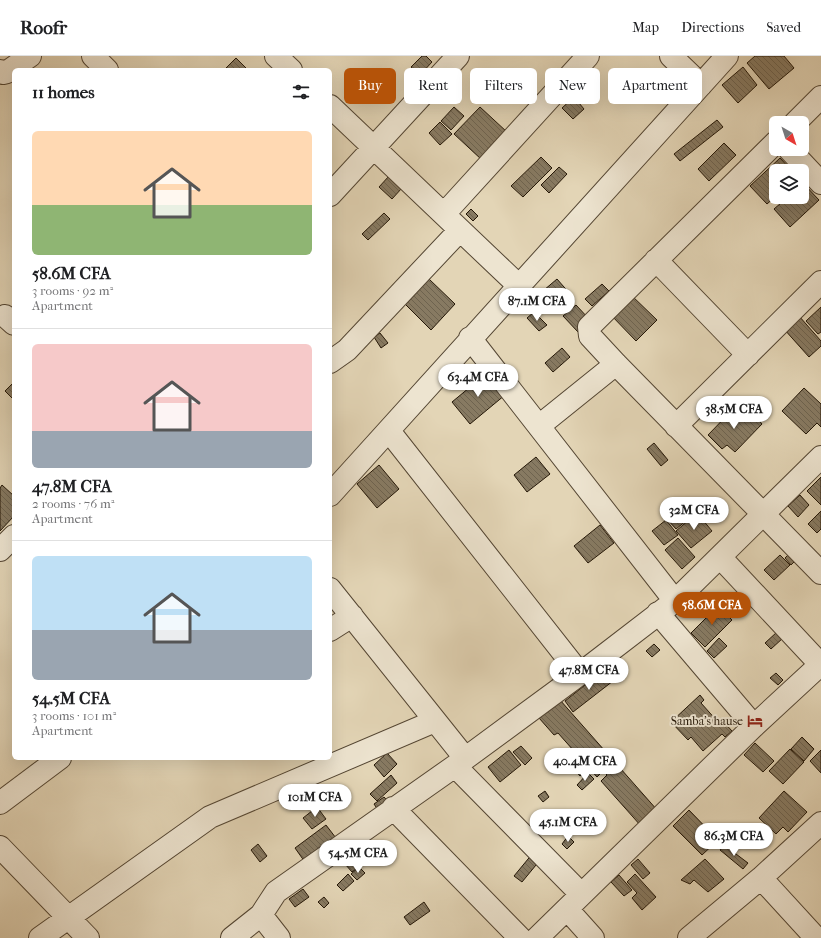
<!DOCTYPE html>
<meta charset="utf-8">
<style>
body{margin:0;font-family:"IM FELL French Canon",serif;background:#f6f6f6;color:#202124;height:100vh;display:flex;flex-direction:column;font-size:15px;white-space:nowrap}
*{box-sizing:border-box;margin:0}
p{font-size:13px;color:#757577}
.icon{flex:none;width:22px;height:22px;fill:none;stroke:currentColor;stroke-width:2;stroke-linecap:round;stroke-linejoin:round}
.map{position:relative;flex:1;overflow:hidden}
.panel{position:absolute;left:12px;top:12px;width:320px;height:692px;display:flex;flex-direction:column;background:#fff;border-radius:6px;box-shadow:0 4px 16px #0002}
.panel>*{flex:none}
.banner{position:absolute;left:344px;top:12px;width:380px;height:36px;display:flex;gap:8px}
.needle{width:26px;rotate:141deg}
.controls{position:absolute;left:769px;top:60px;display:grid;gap:8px}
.controls a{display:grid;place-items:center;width:40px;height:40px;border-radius:6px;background:#fff;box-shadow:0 4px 16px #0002;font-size:20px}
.price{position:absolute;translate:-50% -34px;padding:0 9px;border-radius:14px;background:#fff;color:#222;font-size:13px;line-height:26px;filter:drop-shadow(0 1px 2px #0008)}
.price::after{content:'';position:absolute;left:50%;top:24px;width:12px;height:9px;margin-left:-6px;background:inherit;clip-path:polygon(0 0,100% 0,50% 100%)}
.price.selected{background:#b45309;color:#fff}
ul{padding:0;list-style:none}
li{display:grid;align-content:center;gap:8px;height:212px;padding:0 20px}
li+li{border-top:1px solid #e0e0e0}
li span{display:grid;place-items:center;height:124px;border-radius:6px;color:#555}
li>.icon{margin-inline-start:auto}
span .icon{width:72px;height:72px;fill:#fffc;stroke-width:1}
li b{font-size:17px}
h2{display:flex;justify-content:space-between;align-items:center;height:48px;padding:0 20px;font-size:17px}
.tag{padding:0 14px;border-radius:6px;background:#fff;box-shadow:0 4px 16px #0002;font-size:14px;line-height:36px}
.tag.selected{background:#b45309;color:#fff}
header{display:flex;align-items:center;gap:24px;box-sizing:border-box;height:56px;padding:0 20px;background:#fff;border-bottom:1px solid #e0e0e0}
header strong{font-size:19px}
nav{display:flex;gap:22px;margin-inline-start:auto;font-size:14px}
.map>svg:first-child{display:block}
.building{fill:url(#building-back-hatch);stroke:#241707}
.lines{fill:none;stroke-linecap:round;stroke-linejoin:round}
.minor-casing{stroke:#544633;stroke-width:24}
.minor{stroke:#ede4d0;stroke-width:22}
.labels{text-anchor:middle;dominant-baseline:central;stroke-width:4;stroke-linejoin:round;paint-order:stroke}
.poi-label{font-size:12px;fill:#241707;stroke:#ede4d0;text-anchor:end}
</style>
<header>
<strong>Roofr</strong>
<nav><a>Map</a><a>Directions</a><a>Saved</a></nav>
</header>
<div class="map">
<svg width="821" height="882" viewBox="0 0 821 882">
<defs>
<pattern id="building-back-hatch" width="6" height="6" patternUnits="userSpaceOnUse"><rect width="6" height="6" fill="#877a62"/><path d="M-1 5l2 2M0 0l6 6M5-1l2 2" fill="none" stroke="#6e634f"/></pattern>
</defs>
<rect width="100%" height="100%" fill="#e3d5b6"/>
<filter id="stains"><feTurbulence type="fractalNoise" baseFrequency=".005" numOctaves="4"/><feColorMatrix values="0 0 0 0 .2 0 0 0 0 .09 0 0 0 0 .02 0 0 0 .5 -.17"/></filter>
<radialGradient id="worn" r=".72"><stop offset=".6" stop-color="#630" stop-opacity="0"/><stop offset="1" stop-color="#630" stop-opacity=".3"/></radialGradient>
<path class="building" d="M422 0H426L432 6 420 19 411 11Z
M755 0H784L794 12 769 33 747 7Z
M236 2 248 14H224Z
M743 11 757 29 738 47 722 29Z
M574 41 584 53 573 63 562 52Z
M454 51 464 60 451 74 441 65Z
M480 51 507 76 482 104 454 78Z
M717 64 723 71 680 105 674 98Z
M440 66 452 78 440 89 429 77Z
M724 87 736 99 709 125 698 113Z
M541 101 552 112 523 141 511 130Z
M780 102 792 115H776V140L767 148 750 130Z
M559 111 567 118 549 137 541 129Z
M389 120 402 132 392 143 379 131Z
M803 127 819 144 790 171 774 153 788 141H802Z
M471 153 478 160 473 165 466 158Z
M384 157 390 163 368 184 362 178Z
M429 223 455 248 431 274 405 248Z
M557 223 571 239 552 256 537 240Z
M602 228 609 235 592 250 585 243Z
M629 237 657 264 636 285 609 257Z
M576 249 590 264 578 276 563 260Z
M821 251V276L818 278 806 265Z
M534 256 547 269 539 275 527 262Z
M799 260 821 285V290L809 301 784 273Z
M380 277 388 287 381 292 374 281Z
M562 292 570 301 553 316 545 307Z
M487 317 505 339 470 368 452 346Z
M14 326V344L5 335Z
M804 332 821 348V371L817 367 806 378 782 355Z
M736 350 752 365 756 361 762 368 735 396 727 389 722 393 708 379Z
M654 387 668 404 661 410 647 393Z
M536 401 550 418 527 436 514 419Z
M379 409 399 433 377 452 357 428Z
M821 421V449L807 435Z
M2 429 14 440V460L0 475V432Z
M800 439 809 449 798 461 788 450Z
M688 445 697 456 676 473 667 463Z
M821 455V473L817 477 808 468Z
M697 457 712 475 691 492 676 475Z
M666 464 678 479 664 489 652 475Z
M600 469 614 487 588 507 574 490Z
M678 482 695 501 682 513 665 494Z
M795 492 801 499 791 509 785 502Z
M780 499 790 509 774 524 764 514Z
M718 550 732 564 705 591 691 577Z
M777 576 783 582 771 593 765 587Z
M719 582 727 590 714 602 707 595Z
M654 588 660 594 652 601 646 595Z
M604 614 613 625 573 656 565 645Z
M776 617 783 624 778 629 770 622Z
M700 639 704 644 701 647 718 666 721 663 732 675 725 681 722 678 703 695 691 681 688 684 671 666Z
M560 644 658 755 641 770 601 725 607 719 603 715 597 721 558 677 554 679 539 662Z
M802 681 814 693 804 705 791 693Z
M755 687 774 705 763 716 744 699Z
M521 690 532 702 525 709 513 696Z
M790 693 804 706 783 728 769 715Z
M509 694 521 709 500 726 488 711Z
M821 694V717L810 705Z
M387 697 397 708 384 721 374 709Z
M578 703 587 714 580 720 571 709Z
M588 717 594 723 582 734 577 729Z
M391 719 397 727 377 745 370 738Z
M545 735 549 741 543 746 538 740Z
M784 735 807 756 788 776 783 771 776 778 759 762Z
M384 741 393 751 382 760 374 748Z
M317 751 326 763 312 773 303 762Z
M689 754 718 784 702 799 673 770Z
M326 769 339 786 307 809 295 792Z
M568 780 574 786 567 793 562 788Z
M258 788 267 800 260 806 251 794Z
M724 789 748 807 743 813 720 794Z
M359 797 366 805 352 816 345 808Z
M533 797 541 803 522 826 514 820Z
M638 803 650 817 643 823 631 809Z
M705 803 724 823 708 836 694 824 690 828 681 824Z
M359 811 365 817 357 824 351 818Z
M348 818 354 825 343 835 337 829Z
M635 818 656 841 642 854 632 842 637 837 627 826Z
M619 819 632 834 624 840 611 826Z
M303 833 309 841 295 851 289 843Z
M324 841 329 847 324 852 318 846Z
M424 846 430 855 410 869 404 861Z"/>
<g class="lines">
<g class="minor-casing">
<path id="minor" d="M93 0 107 14
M276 0 291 14
M671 0 701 29
M0 15 3 17 7 16 30 0
M330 50 519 230
M795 67 821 41
M776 86 589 271 590 280 616 308 821 517
M789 93 821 127
M330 139 458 0
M444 158 588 0
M656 204 748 299
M5 260 14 268
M470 282 675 545
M330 306 347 294 460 174
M539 370 616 308
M676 370 821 226
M389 375 580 618
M330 439 727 0
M0 494 14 480
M720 501 821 609
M330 533 465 702
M658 557 754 670
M330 574 352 560
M455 710 581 838
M0 747 60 702
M393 752 520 882
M0 791 88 882
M761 822 816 882
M567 853 593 882
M261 859 279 882
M40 882 210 761 435 665
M232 882 261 859 276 836 455 710 580 618 675 545 821 401
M537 882 754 670 821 608
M689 882 761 822 821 767"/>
</g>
<use href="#minor" class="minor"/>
</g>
<defs>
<g id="hotel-bare" transform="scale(1.2)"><path d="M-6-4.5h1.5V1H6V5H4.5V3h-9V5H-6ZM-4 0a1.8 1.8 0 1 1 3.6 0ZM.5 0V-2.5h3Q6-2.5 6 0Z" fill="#8f2418" stroke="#ede4d0" stroke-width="2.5" paint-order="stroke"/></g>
</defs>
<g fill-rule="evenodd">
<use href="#hotel-bare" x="755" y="665"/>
</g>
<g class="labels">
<g class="poi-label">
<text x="743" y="665">Samba's hause</text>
</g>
</g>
<rect width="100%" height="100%" filter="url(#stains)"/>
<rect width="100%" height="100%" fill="url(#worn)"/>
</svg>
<div class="controls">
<a><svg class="needle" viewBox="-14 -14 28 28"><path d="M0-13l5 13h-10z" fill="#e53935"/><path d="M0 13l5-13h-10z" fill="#757577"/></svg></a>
<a><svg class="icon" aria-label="layers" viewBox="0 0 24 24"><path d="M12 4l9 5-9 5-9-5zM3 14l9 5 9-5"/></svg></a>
</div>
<b class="price" style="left:537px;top:266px">87.1M CFA</b>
<b class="price" style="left:478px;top:342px">63.4M CFA</b>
<b class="price" style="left:734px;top:374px">38.5M CFA</b>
<b class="price" style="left:694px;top:475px">32M CFA</b>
<b class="price selected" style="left:712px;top:570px">58.6M CFA</b>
<b class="price" style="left:589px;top:635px">47.8M CFA</b>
<b class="price" style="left:585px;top:726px">40.4M CFA</b>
<b class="price" style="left:315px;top:762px">101M CFA</b>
<b class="price" style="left:568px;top:787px">45.1M CFA</b>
<b class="price" style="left:734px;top:801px">86.3M CFA</b>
<b class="price" style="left:358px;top:818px">54.5M CFA</b>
<div class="banner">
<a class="tag selected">Buy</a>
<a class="tag">Rent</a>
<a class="tag">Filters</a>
<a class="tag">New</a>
<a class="tag">Apartment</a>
</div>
<section class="panel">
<h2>11 homes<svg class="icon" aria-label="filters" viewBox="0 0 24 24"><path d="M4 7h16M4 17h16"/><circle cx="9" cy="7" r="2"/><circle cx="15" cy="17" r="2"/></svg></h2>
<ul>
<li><span style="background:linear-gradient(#ffd9b3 60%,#8fb573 0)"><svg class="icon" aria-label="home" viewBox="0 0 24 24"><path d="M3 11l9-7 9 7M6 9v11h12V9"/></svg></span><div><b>58.6M CFA</b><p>3 rooms · 92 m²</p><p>Apartment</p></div></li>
<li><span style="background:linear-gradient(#f6c9c9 70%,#9aa5b1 0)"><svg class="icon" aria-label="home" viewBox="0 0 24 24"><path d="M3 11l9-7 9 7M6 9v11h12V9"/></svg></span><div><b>47.8M CFA</b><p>2 rooms · 76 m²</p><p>Apartment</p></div></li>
<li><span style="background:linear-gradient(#bfe0f5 60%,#9aa5b1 0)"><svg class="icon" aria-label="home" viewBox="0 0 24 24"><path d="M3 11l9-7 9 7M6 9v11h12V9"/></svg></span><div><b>54.5M CFA</b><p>3 rooms · 101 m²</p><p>Apartment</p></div></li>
</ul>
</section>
</div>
